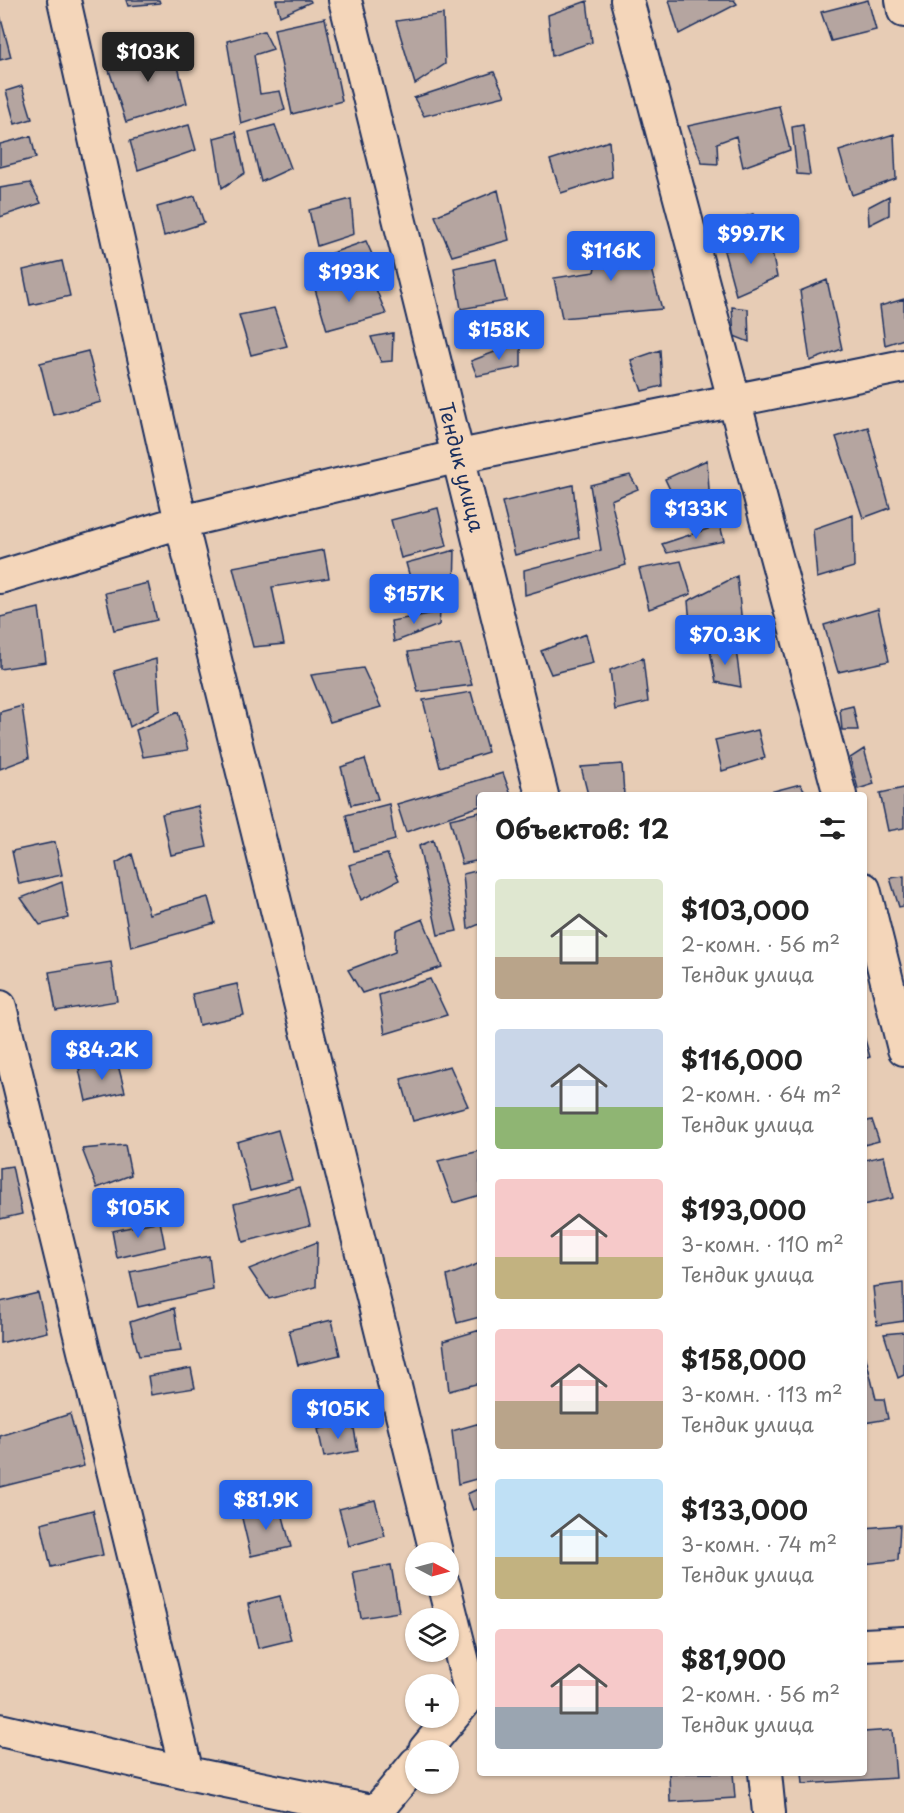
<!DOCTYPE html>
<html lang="ru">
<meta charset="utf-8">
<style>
body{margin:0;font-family:"Playpen Sans",sans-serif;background:#f6f6f6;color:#222;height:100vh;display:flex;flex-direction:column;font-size:22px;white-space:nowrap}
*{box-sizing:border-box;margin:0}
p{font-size:20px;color:#767676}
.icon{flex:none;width:33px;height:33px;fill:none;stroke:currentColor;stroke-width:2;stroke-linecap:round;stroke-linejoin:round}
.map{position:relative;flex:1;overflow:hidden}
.details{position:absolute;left:477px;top:792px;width:390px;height:984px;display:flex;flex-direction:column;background:#fff;border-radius:6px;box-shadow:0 2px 4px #0004}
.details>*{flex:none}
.needle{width:39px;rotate:96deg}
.fabs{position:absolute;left:405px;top:1542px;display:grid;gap:12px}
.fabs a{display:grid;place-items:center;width:54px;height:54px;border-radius:50%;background:#fff;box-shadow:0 2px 4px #0004;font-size:30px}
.price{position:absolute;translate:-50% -51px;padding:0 14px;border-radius:6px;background:#2563eb;color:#fff;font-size:20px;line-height:39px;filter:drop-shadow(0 2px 3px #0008)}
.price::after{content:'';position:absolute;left:50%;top:36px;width:18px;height:14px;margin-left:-9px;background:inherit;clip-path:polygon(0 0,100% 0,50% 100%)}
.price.current{background:#222;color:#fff}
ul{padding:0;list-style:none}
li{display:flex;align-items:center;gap:18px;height:150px;padding:0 18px}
li span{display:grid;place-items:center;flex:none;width:168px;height:120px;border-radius:6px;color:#555}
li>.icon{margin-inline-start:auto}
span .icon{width:72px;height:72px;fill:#fffc;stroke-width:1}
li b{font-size:26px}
h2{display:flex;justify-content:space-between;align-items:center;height:72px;padding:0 18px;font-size:26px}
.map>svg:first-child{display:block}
.building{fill:#b5a5a0;stroke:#1b2f5e;stroke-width:1.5}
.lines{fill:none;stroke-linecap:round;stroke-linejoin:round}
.minor-casing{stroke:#1b2f5e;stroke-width:36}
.minor{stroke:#f4d6ba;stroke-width:32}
.labels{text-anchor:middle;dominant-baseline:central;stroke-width:4.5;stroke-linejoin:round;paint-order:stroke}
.street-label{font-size:20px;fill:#1b2f5e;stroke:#f4d6ba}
</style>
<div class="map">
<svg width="904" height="1813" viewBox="0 0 904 1813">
<rect width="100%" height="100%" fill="#e7ccb5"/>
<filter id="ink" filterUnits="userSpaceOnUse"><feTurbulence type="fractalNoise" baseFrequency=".0167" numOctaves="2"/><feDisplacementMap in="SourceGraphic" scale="12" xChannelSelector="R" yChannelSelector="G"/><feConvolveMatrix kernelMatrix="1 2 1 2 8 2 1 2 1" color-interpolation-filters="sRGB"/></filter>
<g filter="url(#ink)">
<path class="building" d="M126 0H159L160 3 128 6Z
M276 0H310L311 2 280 16Z
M669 0H734L737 4 679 34Z
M868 0 876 30 831 41 821 12Z
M587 1 592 42 552 56 548 15Z
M443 14 445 64 415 84 396 21Z
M0 15 11 57 0 60Z
M325 18 342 101 292 114 274 29Z
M264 31 273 49 254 55 260 94 280 91 285 110 241 124 227 41Z
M173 46 187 103 126 122 107 64Z
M494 72 505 96 424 116 414 98Z
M22 86 32 119 15 124 6 91Z
M779 106 790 150 743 167 736 136 717 143 718 164 702 163 688 126Z
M189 125 196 150 138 170 130 141Z
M275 125 291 168 261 182 249 132Z
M803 125 810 175 797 174 792 127Z
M236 132 245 173 222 188 214 138Z
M894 134 896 179 852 195 839 151Z
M31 136 36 158 0 167V144Z
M609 141 612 177 561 193 550 160Z
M30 183 41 203 0 217V188Z
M498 190 509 240 452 256 435 216Z
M195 196 204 223 164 236 157 207Z
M889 196V215L869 225 868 207Z
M351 199 354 234 317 246 309 210Z
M753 214 763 230 720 244 714 227Z
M641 233 662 309 562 318 554 278 594 272 600 241Z
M769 237 777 277 736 295 724 251Z
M366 241 375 261 317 278 312 260Z
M496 259 506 301 461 309 454 268Z
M62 261 70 296 30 305 23 270Z
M372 279 386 314 327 330 315 289Z
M827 280 842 349 810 361 800 291Z
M904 299V339L885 345 880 306Z
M732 307 748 309 749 342 734 336Z
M274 308 287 346 251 355 239 315Z
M393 333 392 361 381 362 371 337Z
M521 342V367L477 376 471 361Z
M660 350 662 386 642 391 631 360Z
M88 351 101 402 53 415 40 363Z
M868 427 890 508 863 518 836 437Z
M707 460 710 505 683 517 665 479Z
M630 475 638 489 611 500 626 565 525 595 524 570 601 550 590 485Z
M573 485 579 538 515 555 502 502Z
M438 508 447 546 401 558 391 520Z
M853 515 854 567 817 578 813 529Z
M720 525 724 541 667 553 662 544Z
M324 550 329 578 272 587 284 644 253 647 233 567Z
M455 550 454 590 420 614 406 563Z
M681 561 691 594 649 609 639 569Z
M737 576 742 624 691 634 688 601Z
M148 583 157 620 114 630 105 593Z
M39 608 46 662 0 669V617Z
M878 609 889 661 838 672 824 625Z
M440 612 439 625 394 642 391 621Z
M586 634 593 663 551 674 541 651Z
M460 644 472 685 418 692 408 652Z
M709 645 736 650 741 687 716 682Z
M643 658 648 702 615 710 610 670Z
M156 659 160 710 130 727 114 671Z
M363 668 381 707 330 722 311 675Z
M471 692 488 752 440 767 423 700Z
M22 706 29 758 0 769V712Z
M853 706 858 730H842L840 709Z
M178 712 188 750 143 757 136 730Z
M758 730 765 758 722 771 715 740Z
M864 749 874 784 858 789 850 758Z
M365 759 378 799 351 805 341 767Z
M622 764 624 795H588L581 767Z
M503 773 511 795H480V806L406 832 397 804Z
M800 784 808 795H759Z
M904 788V828L888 831 880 793Z
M389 804 395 840 354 851 346 815Z
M198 806 207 847 171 855 162 814Z
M480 812V860L462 864 450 819Z
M433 840 457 931 438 935 419 846Z
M55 842 62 875 19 884 12 851Z
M132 854 149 914 208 897 215 923 131 947 116 863Z
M387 854 399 880 361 900 349 865Z
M480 870V924L468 929 463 874Z
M904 876V906L899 907 890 878Z
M62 882 68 918 40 925 21 898Z
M423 919 442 967 362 993 348 970 395 952 396 930Z
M111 962 117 1001 56 1011 49 972Z
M430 979 447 1015 385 1034 379 995Z
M237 984 244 1015 199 1025 192 994Z
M864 1036 870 1057 864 1059Z
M117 1061 125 1092 86 1101 79 1069Z
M450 1066 468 1106 413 1121 401 1079Z
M872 1120 879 1141 864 1145V1122Z
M278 1130 292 1180 250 1191 237 1142Z
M125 1145 131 1175 97 1188 82 1149Z
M480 1151V1195L453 1203 438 1161Z
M884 1156 893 1198 864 1205V1160Z
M12 1166 22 1214 0 1219V1168Z
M300 1187 310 1225 243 1242 234 1204Z
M160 1221 165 1247 117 1258 112 1231Z
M317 1242 316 1287 269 1299 249 1269Z
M209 1256 213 1290 138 1307 130 1272Z
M480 1263V1317L457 1323 447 1276Z
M903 1283 904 1321 877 1325 873 1287Z
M38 1293 47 1332 0 1343V1302Z
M174 1308 181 1351 139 1356 130 1322Z
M332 1320 340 1355 298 1365 289 1330Z
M480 1330V1383L449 1391 443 1341Z
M904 1332V1375L898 1378 884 1334Z
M864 1350 876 1399H884L888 1419 864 1423Z
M191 1368 195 1388 151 1395 148 1376Z
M70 1414 84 1466 0 1487V1436Z
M353 1423 358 1451 324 1457 318 1429Z
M480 1423V1478L458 1484 452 1431Z
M480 1488V1508L473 1510 467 1494Z
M375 1500 385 1536 349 1546 339 1509Z
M280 1505 291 1547 251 1556 241 1514Z
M93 1510 103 1555 51 1567 41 1523Z
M900 1525 898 1560 864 1564V1528Z
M391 1565 399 1612 361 1618 353 1572Z
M280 1596 291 1640 258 1648 248 1604Z
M892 1730 896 1778 803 1784 802 1773H864V1732Z
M669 1773H733L735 1798 670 1802Z"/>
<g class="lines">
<g class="minor-casing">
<path id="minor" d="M64 0 181 522 436 1552
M345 0 542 795
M627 0 840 795
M902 0 904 11
M0 577 181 522 460 456 904 366
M864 889 904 1049
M0 1007 187 1773
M444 1586 471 1694
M864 1645 904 1643
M0 1730 187 1773 376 1812
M425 1750 471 1694
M765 1773 769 1813
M375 1813 416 1763"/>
</g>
<use href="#minor" class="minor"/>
</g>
</g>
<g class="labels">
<g class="street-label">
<text transform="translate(462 467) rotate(76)">Тендик улица</text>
</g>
</g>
</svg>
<div class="fabs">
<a><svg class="needle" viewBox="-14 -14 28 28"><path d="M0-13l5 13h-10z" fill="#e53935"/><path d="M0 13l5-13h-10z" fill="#767676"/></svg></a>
<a><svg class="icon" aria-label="layers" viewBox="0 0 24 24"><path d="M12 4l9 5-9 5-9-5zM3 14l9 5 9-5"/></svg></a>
<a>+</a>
<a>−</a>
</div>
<b class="price current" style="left:148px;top:83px">$103K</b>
<b class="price" style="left:751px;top:265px">$99.7K</b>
<b class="price" style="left:611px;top:282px">$116K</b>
<b class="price" style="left:349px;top:303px">$193K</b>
<b class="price" style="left:499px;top:361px">$158K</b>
<b class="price" style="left:696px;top:540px">$133K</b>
<b class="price" style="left:414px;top:625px">$157K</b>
<b class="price" style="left:725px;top:666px">$70.3K</b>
<b class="price" style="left:102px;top:1081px">$84.2K</b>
<b class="price" style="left:138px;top:1239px">$105K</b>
<b class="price" style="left:338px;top:1440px">$105K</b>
<b class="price" style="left:266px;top:1531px">$81.9K</b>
<section class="details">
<h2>Объектов: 12<svg class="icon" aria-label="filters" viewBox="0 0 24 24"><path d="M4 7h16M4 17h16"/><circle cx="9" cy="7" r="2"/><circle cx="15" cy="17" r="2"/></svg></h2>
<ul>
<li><span style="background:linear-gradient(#dfe7d0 65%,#b9a48a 0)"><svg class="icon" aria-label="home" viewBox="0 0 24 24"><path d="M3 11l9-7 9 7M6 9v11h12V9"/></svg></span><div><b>$103,000</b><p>2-комн. · 56 m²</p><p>Тендик улица</p></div></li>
<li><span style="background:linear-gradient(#c9d6e8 65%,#8fb573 0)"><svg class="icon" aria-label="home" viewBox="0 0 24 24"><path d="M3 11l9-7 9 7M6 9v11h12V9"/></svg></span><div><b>$116,000</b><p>2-комн. · 64 m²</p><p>Тендик улица</p></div></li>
<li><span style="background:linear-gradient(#f6c9c9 65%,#c2b280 0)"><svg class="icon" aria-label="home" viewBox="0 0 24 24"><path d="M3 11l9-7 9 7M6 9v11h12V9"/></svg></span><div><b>$193,000</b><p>3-комн. · 110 m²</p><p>Тендик улица</p></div></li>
<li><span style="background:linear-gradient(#f6c9c9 60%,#b9a48a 0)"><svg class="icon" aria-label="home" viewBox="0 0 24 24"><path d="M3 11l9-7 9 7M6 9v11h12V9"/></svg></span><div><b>$158,000</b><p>3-комн. · 113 m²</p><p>Тендик улица</p></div></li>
<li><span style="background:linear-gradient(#bfe0f5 65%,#c2b280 0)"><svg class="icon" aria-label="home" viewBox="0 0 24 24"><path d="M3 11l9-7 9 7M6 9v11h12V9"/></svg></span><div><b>$133,000</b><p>3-комн. · 74 m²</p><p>Тендик улица</p></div></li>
<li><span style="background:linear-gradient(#f6c9c9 65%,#9aa5b1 0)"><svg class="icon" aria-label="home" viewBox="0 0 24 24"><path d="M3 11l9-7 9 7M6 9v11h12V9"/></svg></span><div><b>$81,900</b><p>2-комн. · 56 m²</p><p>Тендик улица</p></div></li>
</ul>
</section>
</div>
